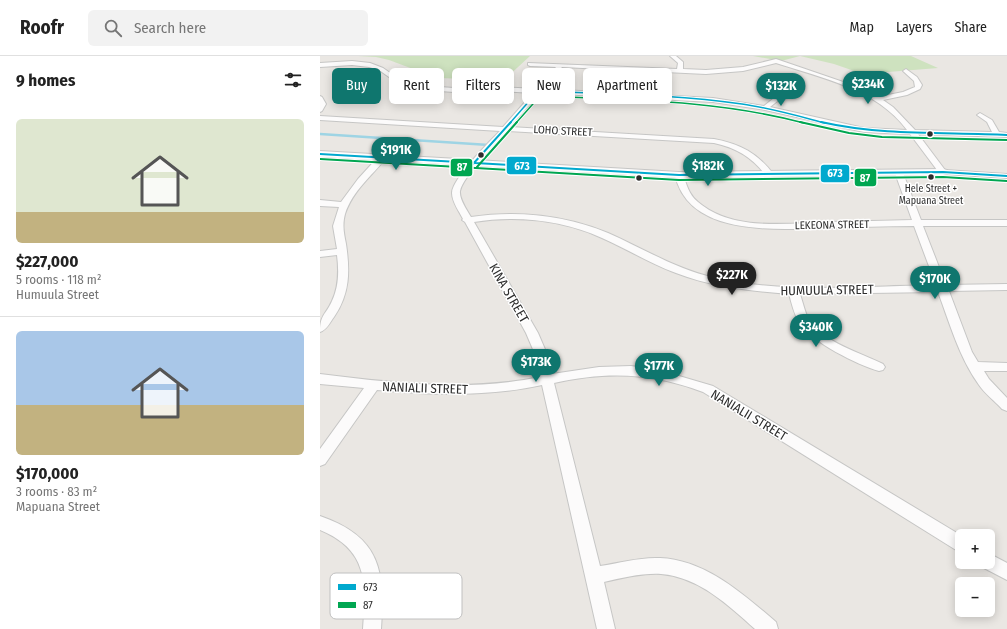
<!DOCTYPE html>
<meta charset="utf-8">
<style>
body{margin:0;font-family:"Fira Sans Condensed",sans-serif;background:#f2f2f2;color:#222;height:100vh;display:flex;flex-direction:column;font-size:15px;white-space:nowrap}
*{box-sizing:border-box;margin:0}
p{font-size:13px;color:#767676}
.icon{flex:none;width:22px;height:22px;fill:none;stroke:currentColor;stroke-width:2;stroke-linecap:round;stroke-linejoin:round}
.map{position:relative;flex:1;overflow:hidden}
.side{display:flex;flex-direction:column;background:#fff;width:320px}
.side>*{flex:none}
.hud{position:absolute;left:12px;top:12px;width:380px;height:36px;display:flex;gap:8px}
.controls{position:absolute;left:635px;top:473px;display:grid;gap:8px}
.controls a{display:grid;place-items:center;width:40px;height:40px;border-radius:6px;background:#fff;box-shadow:0 2px 10px #0003;font-size:20px}
.price{position:absolute;translate:-50% -34px;padding:0 9px;border-radius:14px;background:#0f766e;color:#fff;font-size:13px;line-height:26px;filter:drop-shadow(0 1px 2px #0008)}
.price::after{content:'';position:absolute;left:50%;top:24px;width:12px;height:9px;margin-left:-6px;background:inherit;clip-path:polygon(0 0,100% 0,50% 100%)}
.price.current{background:#222;color:#fff}
ul{padding:0;list-style:none}
li{display:grid;align-content:center;gap:8px;height:212px;padding:0 16px}
li+li{border-top:1px solid #e0e0e0}
li span{display:grid;place-items:center;height:124px;border-radius:6px;color:#555}
li>.icon{margin-inline-start:auto}
span .icon{width:72px;height:72px;fill:#fffc;stroke-width:1}
li b{font-size:17px}
h2{display:flex;justify-content:space-between;align-items:center;height:48px;padding:0 16px;font-size:17px}
.pill{padding:0 14px;border-radius:6px;background:#fff;box-shadow:0 2px 10px #0003;font-size:14px;line-height:36px}
.pill.current{background:#0f766e;color:#fff}
header{display:flex;align-items:center;gap:24px;box-sizing:border-box;height:56px;padding:0 20px;background:#fff;border-bottom:1px solid #e0e0e0}
header strong{font-size:19px}
nav{display:flex;gap:22px;margin-inline-start:auto;font-size:14px}
.search{width:280px;height:36px;background:#f2f2f2;display:flex;align-items:center;gap:10px;box-sizing:border-box;padding:0 14px;border-radius:6px;color:#767676;font-size:15px}
main{display:flex;flex:1;min-height:0}
.map>svg:first-child{display:block}
.green{fill:#cee2bf}
.lines{fill:none;stroke-linecap:round;stroke-linejoin:round}
.stream{stroke:#9ed4e4;stroke-width:2.5}
.street-casing{stroke:#c6c6c5;stroke-width:2}
.secondary-casing{stroke:#c6c6c5;stroke-width:2}
.street{fill:#fcfbfb;fill-rule:evenodd}
.secondary{fill:#fcfbfb;fill-rule:evenodd}
.bus-1-far1-casing{stroke:#fff;stroke-width:3}
.bus-1-casing{stroke:#fff;stroke-width:4}
.bus-2-far1-casing{stroke:#fff;stroke-width:3}
.bus-2-casing{stroke:#fff;stroke-width:4}
.bus-1-far1{stroke:#00a9ce;stroke-width:1.5}
.bus-1{stroke:#00a9ce;stroke-width:2}
.bus-2-far1{stroke:#00a651;stroke-width:1.5}
.bus-2{stroke:#00a651;stroke-width:2}
.bus-dot{fill:#2d2d2d;stroke:#fff;stroke-width:1.5}
.labels{text-anchor:middle;dominant-baseline:central;stroke-width:3;stroke-linejoin:round;paint-order:stroke}
.far-bus-label{font-size:10px;fill:#2d2d2d;stroke:#fff}
.far-street-label{font-size:11px;fill:#2d2d2d;stroke:#fff}
.street-label{font-size:13px;fill:#2d2d2d;stroke:#fff}
.key{fill:#fff;stroke:#c0c0c0;stroke-width:1}
.key-label{font-size:11px;fill:#2d2d2d}
.line-badge{stroke:#fff;stroke-width:1.5}
.badge-label{font-size:11px;text-anchor:middle;font-weight:bold;fill:#fff}
</style>
<header>
<strong>Roofr</strong>
<div class="search"><svg class="icon" aria-label="search" viewBox="0 0 24 24"><circle cx="10" cy="10" r="6"/><path d="M15 15l6 6"/></svg>Search here</div>
<nav><a>Map</a><a>Layers</a><a>Share</a></nav>
</header>
<main>
<section class="side">
<h2>9 homes<svg class="icon" aria-label="filters" viewBox="0 0 24 24"><path d="M4 7h16M4 17h16"/><circle cx="9" cy="7" r="2"/><circle cx="15" cy="17" r="2"/></svg></h2>
<ul>
<li><span style="background:linear-gradient(#dfe7d0 75%,#c2b280 0)"><svg class="icon" aria-label="home" viewBox="0 0 24 24"><path d="M3 11l9-7 9 7M6 9v11h12V9"/></svg></span><div><b>$227,000</b><p>5 rooms · 118 m²</p><p>Humuula Street</p></div></li>
<li><span style="background:linear-gradient(#a9c7e8 60%,#c2b280 0)"><svg class="icon" aria-label="home" viewBox="0 0 24 24"><path d="M3 11l9-7 9 7M6 9v11h12V9"/></svg></span><div><b>$170,000</b><p>3 rooms · 83 m²</p><p>Mapuana Street</p></div></li>
</ul>
</section>
<div class="map">
<svg width="687" height="573" viewBox="0 0 687 573">
<rect width="100%" height="100%" fill="#eae7e3"/>
<path class="green" d="M38 0H210L184 24 117 22 69 4 56 1Z
M433 0H591L618 12 543 18 514 8 480 0 461 5Z"/>
<g class="lines">
<path class="stream" d="M0 78 169 89"/>
<g class="street-casing">
<path id="street" d="M350 0H356L363 6V13L386 14 423 11 456 3 529 28 558 41 583 36 595 31 594 25 583 15 586 13 597 21 602 29 600 33 587 39 563 44 573 51 595 74 672 76 667 66 657 59 660 57 672 64 679 76 687 77V81L598 78 625 114 687 118V122L623 118H620L590 78 544 76 445 54 393 46 220 37 190 71 394 83C420 88 438 97 454 119L450 121H447C433 102 417 92 394 87L187 75C176 88 143 120 140 135 139 143 147 154 151 161 197 154 246 159 288 177 324 193 356 213 395 222 467 238 542 230 616 229L594 170C566 170 537 171 508 172 459 173 369 182 355 119L356 117H362C367 128 368 138 378 146 413 176 468 167 510 166 537 165 565 165 592 164L575 117 579 115 583 117 601 164H687V170H603L626 229 687 228V234L629 235 652 296 658 306 687 307V315H664L669 323 687 342V355L682 353C675 345 665 338 659 329 639 301 630 268 618 236L480 238C483 247 485 257 489 264 501 285 543 298 563 308L565 311 563 314 559 315C538 309 491 286 480 267 474 259 472 248 469 238 431 235 392 231 356 217 331 208 307 193 282 182 243 164 197 159 154 166L218 277 227 298 232 318 279 311 311 310 342 315 393 330 642 480V497L636 494 383 336C332 317 288 315 234 327L280 510C300 507 320 501 340 502 386 504 423 538 456 566L458 573H435C408 549 379 521 341 518 322 517 302 522 284 526L295 573H277L222 329C168 341 112 339 57 334L5 408 0 410V393L44 332 0 328V318C72 327 148 336 220 321L215 298 206 277 145 166 142 164 143 163C139 155 132 146 132 137 132 123 169 86 180 75L0 64V60L183 71 213 37 181 35 134 36 105 34 79 28 59 14 49 11 32 9 0 11V7L32 5 50 7 63 12 83 26 105 30 134 32 181 31 217 33 236 11 210 10 208 9V7L357 13 358 7ZM456 7C502 22 557 33 587 74L544 72 450 51 460 43V39L457 37 454 39V42L444 50 393 42 223 33 242 11 386 18 423 15Z
M0 40 2 41 6 48 2 55 0 56Z
M59 100H62L66 102C51 121 33 134 25 158 22 169 24 178 26 188 30 215 30 238 14 261 10 266 7 274 0 276 0 258 6 259 12 245 19 230 19 215 17 199L0 201V195L17 193 13 170 19 151 0 150V144L21 146 38 123Z
M0 460C61 481 65 515 61 573H43C46 528 49 494 0 474Z
M668 497 687 507V524L662 511 660 506H668Z"/>
</g>
<g class="secondary-casing">
<path id="secondary" d="M0 95 359 116 623 113 627 114 629 116 627 118 623 119 359 122 0 101Z"/>
</g>
<use href="#street" class="street"/>
<use href="#secondary" class="secondary"/>
<g class="bus-1-far1-casing">
<path id="bus-1-far1" d="M190 67 218 35C286 38 354 38 422 48 450 52 478 60 505 67"/>
</g>
<g class="bus-1-casing">
<path id="bus-1" d="M501 66C563 80 624 76 687 79
M0 98 359 119 623 116 687 120
M153 108 191 66"/>
</g>
<g class="bus-2-far1-casing">
<path id="bus-2-far1" d="M196 67 220 40C309 44 397 44 484 67"/>
</g>
<g class="bus-2-casing">
<path id="bus-2" d="M480 66 529 77 562 81 687 84
M0 103 359 124 623 121 687 125
M157 111 197 66"/>
</g>
<use href="#bus-1-far1" class="bus-1-far1"/>
<use href="#bus-1" class="bus-1"/>
<use href="#bus-2-far1" class="bus-2-far1"/>
<use href="#bus-2" class="bus-2"/>
</g>
<g class="bus-dot">
<circle cx="610" cy="78" r="3.5"/>
<circle cx="161" cy="99" r="3.5"/>
<circle cx="611" cy="121" r="3.5"/>
<circle cx="319" cy="122" r="3.5"/>
</g>
<g class="labels">
<g class="far-bus-label">
<text x="611" y="133">Hele Street +<tspan x="611" dy="12">Mapuana Street</tspan></text>
</g>
<g class="far-street-label">
<text transform="translate(243 75) rotate(3)">LOHO STREET</text>
<text transform="translate(512 169) rotate(-1)">LEKEONA STREET</text>
</g>
<g class="street-label">
<text transform="translate(507 234) rotate(-1)">HUMUULA STREET</text>
<text transform="translate(189 237) rotate(60)">KINA STREET</text>
<text transform="translate(105 332) rotate(2)">NANIALII STREET</text>
<text transform="translate(429 359) rotate(31)">NANIALII STREET</text>
</g>
</g>
<rect x="10" y="517" width="132" height="46" rx="6" class="key"/>
<rect x="18" y="528" width="18" height="6" fill="#00a9ce"/>
<rect x="18" y="546" width="18" height="6" fill="#00a651"/>
<g class="key-label">
<text x="43" y="535">673</text>
<text x="43" y="553">87</text>
</g>
<g class="line-badge">
<rect x="186" y="100" width="31" height="19" rx="4" fill="#00a9ce"/>
<rect x="130" y="102" width="23" height="19" rx="4" fill="#00a651"/>
<rect x="500" y="108" width="30" height="19" rx="4" fill="#00a9ce"/>
<rect x="534" y="112" width="23" height="19" rx="4" fill="#00a651"/>
</g>
<g class="badge-label">
<text x="202" y="114">673</text>
<text x="142" y="115">87</text>
<text x="515" y="121">673</text>
<text x="545" y="126">87</text>
</g>
</svg>
<div class="controls">
<a>+</a>
<a>−</a>
</div>
<b class="price" style="left:548px;top:49px">$234K</b>
<b class="price" style="left:461px;top:51px">$132K</b>
<b class="price" style="left:76px;top:115px">$191K</b>
<b class="price" style="left:388px;top:131px">$182K</b>
<b class="price current" style="left:412px;top:240px">$227K</b>
<b class="price" style="left:615px;top:244px">$170K</b>
<b class="price" style="left:496px;top:292px">$340K</b>
<b class="price" style="left:216px;top:327px">$173K</b>
<b class="price" style="left:339px;top:331px">$177K</b>
<div class="hud">
<a class="pill current">Buy</a>
<a class="pill">Rent</a>
<a class="pill">Filters</a>
<a class="pill">New</a>
<a class="pill">Apartment</a>
</div>
</div>
</main>
